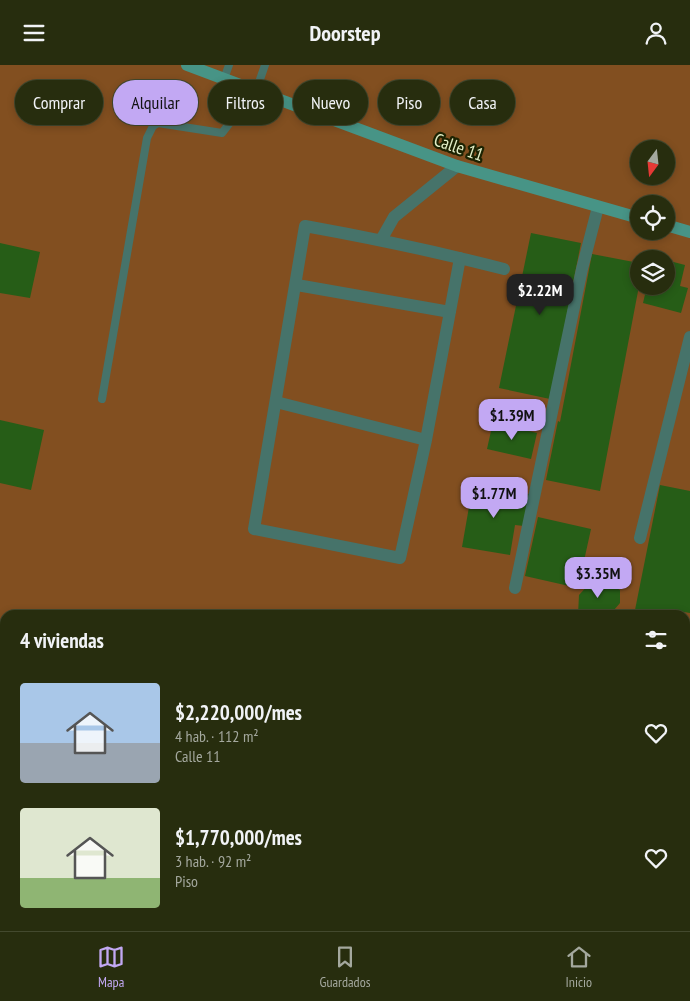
<!DOCTYPE html>
<html lang="es">
<meta charset="utf-8">
<style>
body{margin:0;font-family:"PT Sans Narrow",sans-serif;background:#33391c;color:#f1f3f6;height:100vh;display:flex;flex-direction:column;font-size:19px;white-space:nowrap}
*{box-sizing:border-box;margin:0}
p{font-size:16px;color:#a4a89e}
.icon{flex:none;width:28px;height:28px;fill:none;stroke:currentColor;stroke-width:2;stroke-linecap:round;stroke-linejoin:round}
.map{position:relative;flex:1;overflow:hidden}
.sheet{position:absolute;left:0px;top:545px;width:690px;height:321px;display:flex;flex-direction:column;background:#272d0e;border-radius:15px 15px 0 0;box-shadow:0 2px 8px #0003,0 0 0 1px #43492e}
.sheet>*{flex:none}
.top-card{position:absolute;left:15px;top:15px;width:660px;height:45px;display:flex;gap:10px}
.needle{width:32px;rotate:195deg}
.controls{position:absolute;left:630px;top:75px;display:grid;gap:10px}
.controls a{display:grid;place-items:center;width:45px;height:45px;border-radius:50%;background:#272d0e;box-shadow:0 2px 8px #0003,0 0 0 1px #43492e;font-size:25px}
.price{position:absolute;translate:-50% -42px;padding:0 11px;border-radius:10px;background:#c2a8f3;color:#111;font-size:16px;line-height:32px;filter:drop-shadow(0 1px 2px #0008)}
.price::after{content:'';position:absolute;left:50%;top:30px;width:15px;height:11px;margin-left:-8px;background:inherit;clip-path:polygon(0 0,100% 0,50% 100%)}
.price.current{background:#222;color:#fff}
ul{padding:0;list-style:none}
li{display:flex;align-items:center;gap:15px;height:125px;padding:0 20px}
li span{display:grid;place-items:center;flex:none;width:140px;height:100px;border-radius:5px;color:#555}
li>.icon{margin-inline-start:auto}
span .icon{width:60px;height:60px;fill:#fffc;stroke-width:1}
li b{font-size:21px}
h2{display:flex;justify-content:space-between;align-items:center;height:60px;padding:0 20px;font-size:21px}
.tag{padding:0 18px;border-radius:22px;background:#272d0e;box-shadow:0 2px 8px #0003,0 0 0 1px #43492e;font-size:18px;line-height:45px}
.tag.current{background:#c2a8f3;color:#111}
header{display:flex;justify-content:space-between;align-items:center;height:65px;padding:0 20px;background:#272d0e;font-size:22px;font-weight:800}
.tabs{display:flex;justify-content:space-around;align-items:center;height:70px;border-top:1px solid #43492e;background:#272d0e;font-size:14px;color:#a4a89e}
.tabs a{display:grid;justify-items:center;gap:2px}
.tabs .current{color:#c2a8f3}
.map>svg:first-child{display:block}
.green{fill:#824f20;fill-rule:evenodd}
.lines{fill:none;stroke-linecap:round;stroke-linejoin:round}
.stream{stroke:#c26a87;stroke-width:5}
.river{stroke:#c26a87;stroke-width:29}
.building{fill:#265d17}
.service{stroke:#46736a;stroke-width:8}
.minor{stroke:#46736a;stroke-width:12}
.secondary{stroke:#479486;stroke-width:12}
.labels{text-anchor:middle;dominant-baseline:central;stroke-width:4.5;stroke-linejoin:round;paint-order:stroke}
.street-label{font-size:18px;fill:#e2edc6;stroke:#1c2302}
</style>
<header><svg class="icon" aria-label="menu" viewBox="0 0 24 24"><path d="M4 6h16M4 12h16M4 18h16"/></svg>Doorstep<svg class="icon" aria-label="person" viewBox="0 0 24 24"><circle cx="12" cy="8" r="4"/><path d="M4 21q1-7 8-7t8 7"/></svg></header>
<div class="map">
<svg width="690" height="866" viewBox="0 0 690 866">
<rect width="100%" height="100%" fill="#343c13"/>
<path class="green" d="M0 0H690V605L685 604V550H5V614L0 615ZM639 84H666V111H639ZM639 139H666V166H639ZM639 194H666V221H639Z"/>
<g class="lines">
<path class="stream" d="M685 669 690 629"/>
<path class="river" d="M0 761 5 760
M685 848 690 849
M584 861 593 866
M139 866 152 861"/>
</g>
<path class="building" d="M531 168 581 178 550 334 499 323Z
M0 178 40 187 30 233 0 228Z
M592 189 639 198V221L600 426 546 415 558 356 560 357Z
M666 195 685 200 680 221 688 223 681 248 643 238 647 221H666Z
M0 355 44 365 31 425 0 418Z
M493 357 537 368 531 394 487 384Z
M473 419 529 429 524 461 515 460 510 490 462 482Z
M660 420 690 426V548L678 546 677 550H634Z
M538 452 591 464 578 523 525 511Z
M591 517H607L620 525V538L614 545H600L598 550H578L579 530Z"/>
<g class="lines">
<path class="service" d="M224 14 229 0
M256 26 265 0
M102 334 147 73 153 61 158 58 222 68 229 59 243 21"/>
<path class="minor" d="M381 175 394 152 457 101
M460 193 426 375 400 493 254 464 305 161C372 173 438 187 504 204
M297 220 450 247
M276 337 426 375
M640 473 690 272
M515 523 582 204 598 142"/>
<path class="secondary" d="M187 0 457 101 639 153
M666 160 690 167"/>
</g>
<g class="labels">
<g class="street-label">
<text transform="translate(459 82) rotate(19)">Calle 11</text>
</g>
</g>
</svg>
<div class="controls">
<a><svg class="needle" viewBox="-14 -14 28 28"><path d="M0-13l5 13h-10z" fill="#e53935"/><path d="M0 13l5-13h-10z" fill="#a4a89e"/></svg></a>
<a><svg class="icon" aria-label="locate" viewBox="0 0 24 24"><circle cx="12" cy="12" r="6"/><path d="M12 2v4M12 18v4M2 12h4M18 12h4"/></svg></a>
<a><svg class="icon" aria-label="layers" viewBox="0 0 24 24"><path d="M12 4l9 5-9 5-9-5zM3 14l9 5 9-5"/></svg></a>
</div>
<b class="price current" style="left:540px;top:251px">$2.22M</b>
<b class="price" style="left:512px;top:376px">$1.39M</b>
<b class="price" style="left:494px;top:454px">$1.77M</b>
<b class="price" style="left:598px;top:534px">$3.35M</b>
<div class="top-card">
<a class="tag">Comprar</a>
<a class="tag current">Alquilar</a>
<a class="tag">Filtros</a>
<a class="tag">Nuevo</a>
<a class="tag">Piso</a>
<a class="tag">Casa</a>
</div>
<section class="sheet">
<h2>4 viviendas<svg class="icon" aria-label="filters" viewBox="0 0 24 24"><path d="M4 7h16M4 17h16"/><circle cx="9" cy="7" r="2"/><circle cx="15" cy="17" r="2"/></svg></h2>
<ul>
<li><span style="background:linear-gradient(#a9c7e8 60%,#9aa5b1 0)"><svg class="icon" aria-label="home" viewBox="0 0 24 24"><path d="M3 11l9-7 9 7M6 9v11h12V9"/></svg></span><div><b>$2,220,000/mes</b><p>4 hab. · 112 m²</p><p>Calle 11</p></div><svg class="icon" aria-label="heart" viewBox="0 0 24 24"><path d="M12 20l-8-8c-3-5 5-10 8-4 3-6 11-1 8 4z"/></svg></li>
<li><span style="background:linear-gradient(#dfe7d0 70%,#8fb573 0)"><svg class="icon" aria-label="home" viewBox="0 0 24 24"><path d="M3 11l9-7 9 7M6 9v11h12V9"/></svg></span><div><b>$1,770,000/mes</b><p>3 hab. · 92 m²</p><p>Piso</p></div><svg class="icon" aria-label="heart" viewBox="0 0 24 24"><path d="M12 20l-8-8c-3-5 5-10 8-4 3-6 11-1 8 4z"/></svg></li>
</ul>
</section>
</div>
<nav class="tabs">
<a class="current"><svg class="icon" aria-label="map" viewBox="0 0 24 24"><path d="M3 6l6-2 6 2 6-2v14l-6 2-6-2-6 2zM9 4v14M15 6v14"/></svg>Mapa</a>
<a><svg class="icon" aria-label="saved" viewBox="0 0 24 24"><path d="M7 4h10v16l-5-4-5 4z"/></svg>Guardados</a>
<a><svg class="icon" aria-label="home" viewBox="0 0 24 24"><path d="M3 11l9-7 9 7M6 9v11h12V9"/></svg>Inicio</a>
</nav>
